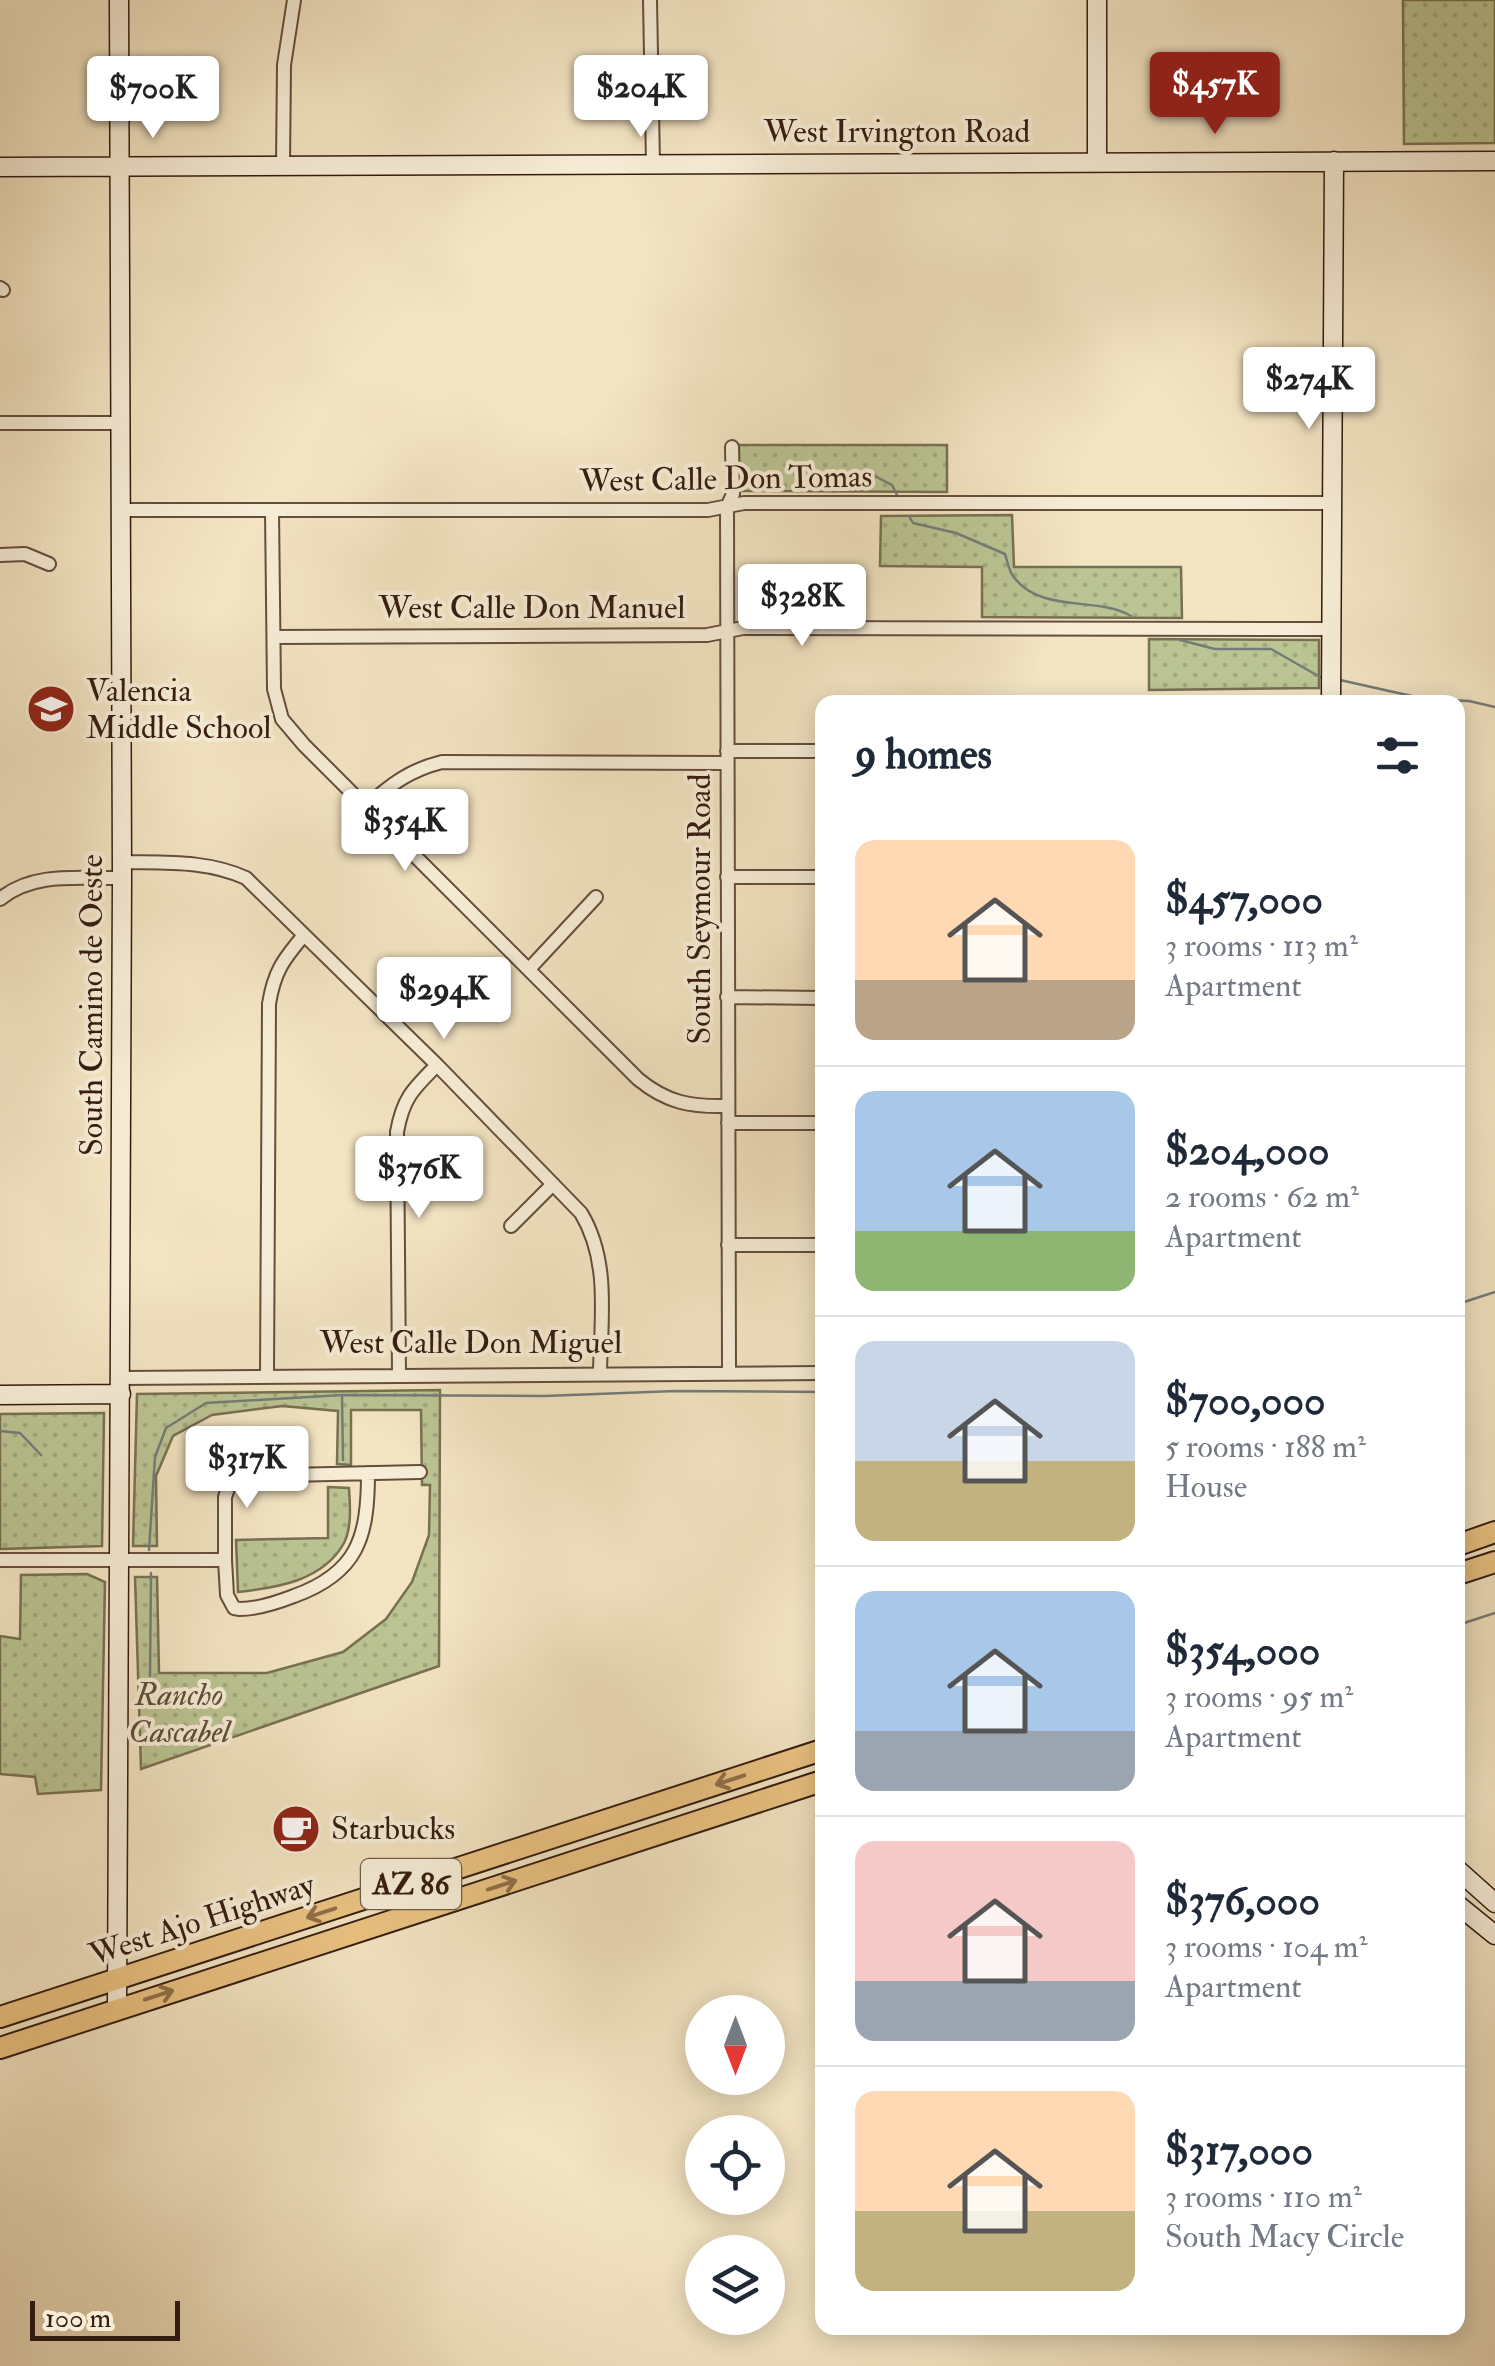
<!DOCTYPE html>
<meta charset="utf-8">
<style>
body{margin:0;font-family:"IM FELL Double Pica",serif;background:#f6f6f7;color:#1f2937;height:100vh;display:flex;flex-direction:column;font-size:38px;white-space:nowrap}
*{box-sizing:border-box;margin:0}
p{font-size:32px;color:#747a83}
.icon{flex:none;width:55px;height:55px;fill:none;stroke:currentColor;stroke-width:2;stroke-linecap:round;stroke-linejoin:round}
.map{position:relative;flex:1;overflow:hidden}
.drawer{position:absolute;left:815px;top:695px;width:650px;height:1640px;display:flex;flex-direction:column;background:#fff;border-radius:20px;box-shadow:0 5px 25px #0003}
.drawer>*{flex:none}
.needle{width:65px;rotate:180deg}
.fabs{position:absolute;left:685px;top:1995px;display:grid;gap:20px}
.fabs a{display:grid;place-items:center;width:100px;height:100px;border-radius:50%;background:#fff;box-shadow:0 5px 25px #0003;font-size:50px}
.scale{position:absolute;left:30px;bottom:25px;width:150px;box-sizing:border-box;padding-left:10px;border:5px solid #341c10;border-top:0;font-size:28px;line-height:35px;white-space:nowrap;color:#341c10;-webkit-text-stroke:8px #f7edd7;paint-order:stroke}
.price{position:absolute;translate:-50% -85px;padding:0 22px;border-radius:10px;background:#fff;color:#222;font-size:32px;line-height:65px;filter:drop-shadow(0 2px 5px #0008)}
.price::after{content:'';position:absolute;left:50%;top:60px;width:30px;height:22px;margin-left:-15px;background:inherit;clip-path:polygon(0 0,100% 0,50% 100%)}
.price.active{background:#8f2418;color:#fff}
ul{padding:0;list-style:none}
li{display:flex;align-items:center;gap:30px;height:250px;padding:0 40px}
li+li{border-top:2px solid #e0e1e3}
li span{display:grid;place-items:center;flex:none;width:280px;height:200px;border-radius:20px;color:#555}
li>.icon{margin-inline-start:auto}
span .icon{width:120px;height:120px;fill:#fffc;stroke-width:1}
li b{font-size:42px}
h2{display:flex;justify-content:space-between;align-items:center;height:120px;padding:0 40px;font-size:42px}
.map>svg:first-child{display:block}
.park{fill:url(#park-dots);stroke:#787052;stroke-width:2.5}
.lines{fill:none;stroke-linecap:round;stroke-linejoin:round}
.stream{stroke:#757c78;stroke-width:2.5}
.street-casing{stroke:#644e3c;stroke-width:16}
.secondary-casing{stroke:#341c10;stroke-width:21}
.primary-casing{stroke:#341c10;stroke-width:24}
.street{stroke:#f7edd7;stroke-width:12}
.secondary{stroke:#f7edd7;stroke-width:18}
.primary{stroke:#eac281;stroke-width:20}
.oneway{stroke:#8f6f48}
.labels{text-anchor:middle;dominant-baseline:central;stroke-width:8;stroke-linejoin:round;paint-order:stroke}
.shield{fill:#f7edd7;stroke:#6e5b4c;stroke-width:2.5}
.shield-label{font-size:30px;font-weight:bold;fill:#341c10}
.street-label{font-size:32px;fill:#341c10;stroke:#f7edd7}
.poi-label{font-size:32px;fill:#341c10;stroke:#f7edd7;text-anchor:start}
.park-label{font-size:32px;font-style:italic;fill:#5c4e37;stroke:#f7edd7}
</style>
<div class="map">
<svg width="1495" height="2366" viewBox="0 0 1495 2366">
<defs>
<pattern id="park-dots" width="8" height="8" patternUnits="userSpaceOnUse" patternTransform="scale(2.5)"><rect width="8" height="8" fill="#bbc493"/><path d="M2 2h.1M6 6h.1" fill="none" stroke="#a1a87e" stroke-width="1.8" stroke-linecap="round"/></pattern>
</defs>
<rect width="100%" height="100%" fill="#f3e4c2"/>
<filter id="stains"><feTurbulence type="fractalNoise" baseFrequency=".002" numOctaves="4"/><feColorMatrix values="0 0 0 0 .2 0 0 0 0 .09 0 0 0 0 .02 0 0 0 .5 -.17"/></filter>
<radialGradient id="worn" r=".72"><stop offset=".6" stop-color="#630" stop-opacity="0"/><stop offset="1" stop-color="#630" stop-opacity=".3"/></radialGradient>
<path class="park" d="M1403 0H1495V143L1404 144Z
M739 445H947V492L739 491Z
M1012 515 1014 567H1181L1182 618 982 617V567L880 566 881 516Z
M1149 639 1319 640V688L1149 690Z
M440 1390 439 1666 141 1769 135 1577H157L159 1673H267L343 1652 386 1619 412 1582 429 1535 430 1485H422L421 1410H351V1465L337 1464 338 1411 282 1406 212 1415 173 1436 156 1476 157 1546H133L137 1394Z
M104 1413 102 1546 0 1549V1414Z
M328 1487 349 1488C350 1505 352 1527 344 1543 323 1581 276 1588 238 1592L236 1540 328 1538Z
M87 1574 105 1582 101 1790 38 1794 35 1777 0 1774V1636L20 1639 21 1575Z"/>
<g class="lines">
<path class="stream" d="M869 473 892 485 897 495
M909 516 913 523 956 533 1005 554C1007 560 1009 571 1013 576 1040 614 1098 596 1131 616
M1180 640 1215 649H1271L1320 677
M1340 680 1425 699 1469 701 1495 707
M1458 1304 1495 1292
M342 1396 343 1460
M0 1431 20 1433 41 1455
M149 1550 155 1457 166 1428 206 1403 342 1395 544 1396 676 1391 822 1392
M1458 1625 1495 1613
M150 1676 151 1573"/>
<g class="street-casing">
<path id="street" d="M650 0 653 164
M283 165 284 65 294 0
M0 288 3 290
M0 423H121
M121 510H708L744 503H1333
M272 510 274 689 282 719 304 745 638 1079C667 1103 691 1107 728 1106
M0 555 25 554 49 564
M274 637 707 635 743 628 1330 629
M727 751H822
M367 806C391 784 410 770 442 762L727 763
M122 862C165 863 206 860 246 878L437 1065 581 1213C610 1261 601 1318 600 1372
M727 877H822
M0 899C34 871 80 879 122 878
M530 968 596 897
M727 997 822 998
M728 1123H822
M511 1226 553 1184
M728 1245H822
M729 1373 727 507 733 494 732 447
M399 1374 397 1132C403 1098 413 1089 437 1065
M267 1375 269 1004C274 972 283 960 304 935
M121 1378 822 1373
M0 1560H225V1497L231 1480 245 1476 420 1472
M225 1560 227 1595 234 1608 240 1609C258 1609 276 1603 294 1596 358 1573 368 1537 368 1473"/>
</g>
<g class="secondary-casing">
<path id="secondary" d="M1097 161V0
M0 167 1495 161
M1331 702 1334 161
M0 1395 121 1394
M1458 1870 1495 1903
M1458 1905 1495 1935
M117 2009 122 878 119 0"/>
</g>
<g class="primary-casing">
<path id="primary" d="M1458 1545 1495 1532
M1458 1574 1495 1562
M0 2017 822 1750
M0 2048 822 1781"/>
</g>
<use href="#street" class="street"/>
<use href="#secondary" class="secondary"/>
<use href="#primary" class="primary"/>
</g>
<defs><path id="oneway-shaft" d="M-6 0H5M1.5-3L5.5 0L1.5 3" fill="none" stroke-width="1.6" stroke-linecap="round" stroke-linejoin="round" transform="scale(2.5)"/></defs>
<g class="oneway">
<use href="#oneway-shaft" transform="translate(730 1780) rotate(162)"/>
<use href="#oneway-shaft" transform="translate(502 1885) rotate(-18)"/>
<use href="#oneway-shaft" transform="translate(321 1913) rotate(162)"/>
<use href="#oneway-shaft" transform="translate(159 1995) rotate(-18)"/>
</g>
<defs>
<g id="school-disc" transform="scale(2.5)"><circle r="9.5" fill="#8f2418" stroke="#f7edd7"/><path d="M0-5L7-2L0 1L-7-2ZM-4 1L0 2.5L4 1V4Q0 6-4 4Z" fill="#fff"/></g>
<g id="cafe-disc" transform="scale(2.5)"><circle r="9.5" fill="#8f2418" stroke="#f7edd7"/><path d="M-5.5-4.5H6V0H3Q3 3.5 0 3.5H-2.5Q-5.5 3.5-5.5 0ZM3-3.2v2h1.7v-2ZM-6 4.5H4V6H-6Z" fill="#fff"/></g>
</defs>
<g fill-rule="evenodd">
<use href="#school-disc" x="51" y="709"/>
<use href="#cafe-disc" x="296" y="1829"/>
</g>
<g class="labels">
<rect class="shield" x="361" y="1859" width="100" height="50" rx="8"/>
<g class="shield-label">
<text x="411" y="1884">AZ 86</text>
</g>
<g class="street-label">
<text x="897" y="132">West Irvington Road</text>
<text transform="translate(726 479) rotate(-1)">West Calle Don Tomas</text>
<text x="532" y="608">West Calle Don Manuel</text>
<text transform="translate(700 909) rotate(-90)">South Seymour Road</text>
<text transform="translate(92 1005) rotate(-90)">South Camino de Oeste</text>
<text x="471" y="1343">West Calle Don Miguel</text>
<text transform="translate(202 1920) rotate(-18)">West Ajo Highway</text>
</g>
<g class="poi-label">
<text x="86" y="691">Valencia<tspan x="86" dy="37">Middle School</tspan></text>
<text x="331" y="1829">Starbucks</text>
</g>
<g class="park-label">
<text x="179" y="1695">Rancho<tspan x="179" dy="37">Cascabel</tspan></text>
</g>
</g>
<rect width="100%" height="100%" filter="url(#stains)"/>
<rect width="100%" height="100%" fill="url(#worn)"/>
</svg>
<div class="fabs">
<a><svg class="needle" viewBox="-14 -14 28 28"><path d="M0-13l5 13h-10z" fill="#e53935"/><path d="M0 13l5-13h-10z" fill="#747a83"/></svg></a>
<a><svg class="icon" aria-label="locate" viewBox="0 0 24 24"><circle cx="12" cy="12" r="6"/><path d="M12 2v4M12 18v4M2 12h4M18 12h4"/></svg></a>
<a><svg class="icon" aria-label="layers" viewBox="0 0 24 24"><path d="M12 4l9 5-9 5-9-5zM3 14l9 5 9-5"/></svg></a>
</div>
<div class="scale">100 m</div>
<b class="price active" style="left:1215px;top:137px">$457K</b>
<b class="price" style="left:641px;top:140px">$204K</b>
<b class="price" style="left:153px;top:141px">$700K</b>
<b class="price" style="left:1309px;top:432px">$274K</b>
<b class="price" style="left:802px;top:649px">$328K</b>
<b class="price" style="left:405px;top:874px">$354K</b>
<b class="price" style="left:444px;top:1042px">$294K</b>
<b class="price" style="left:419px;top:1221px">$376K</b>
<b class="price" style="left:247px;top:1511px">$317K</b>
<section class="drawer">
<h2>9 homes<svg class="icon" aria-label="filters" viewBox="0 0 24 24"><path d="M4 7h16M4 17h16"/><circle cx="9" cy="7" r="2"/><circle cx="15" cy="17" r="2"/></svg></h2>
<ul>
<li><span style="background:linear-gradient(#ffd9b3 70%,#b9a48a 0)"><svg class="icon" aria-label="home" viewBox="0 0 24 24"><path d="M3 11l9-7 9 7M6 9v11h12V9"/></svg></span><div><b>$457,000</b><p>3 rooms · 113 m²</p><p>Apartment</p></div></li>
<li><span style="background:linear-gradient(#a9c7e8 70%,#8fb573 0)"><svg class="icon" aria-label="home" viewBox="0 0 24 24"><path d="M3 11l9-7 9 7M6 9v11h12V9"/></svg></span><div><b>$204,000</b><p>2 rooms · 62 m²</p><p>Apartment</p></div></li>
<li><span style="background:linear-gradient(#c9d6e8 60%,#c2b280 0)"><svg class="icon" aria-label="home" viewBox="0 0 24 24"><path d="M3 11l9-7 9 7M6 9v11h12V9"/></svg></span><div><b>$700,000</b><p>5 rooms · 188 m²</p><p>House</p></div></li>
<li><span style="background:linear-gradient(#a9c7e8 70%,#9aa5b1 0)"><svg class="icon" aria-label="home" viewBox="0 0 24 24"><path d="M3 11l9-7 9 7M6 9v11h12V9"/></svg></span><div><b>$354,000</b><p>3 rooms · 95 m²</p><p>Apartment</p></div></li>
<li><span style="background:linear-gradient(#f6c9c9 70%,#9aa5b1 0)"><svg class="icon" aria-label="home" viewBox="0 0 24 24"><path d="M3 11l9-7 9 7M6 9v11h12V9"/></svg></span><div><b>$376,000</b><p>3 rooms · 104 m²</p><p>Apartment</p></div></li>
<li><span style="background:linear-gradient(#ffd9b3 60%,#c2b280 0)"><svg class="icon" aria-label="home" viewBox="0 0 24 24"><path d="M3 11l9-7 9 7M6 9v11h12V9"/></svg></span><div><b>$317,000</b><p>3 rooms · 110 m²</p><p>South Macy Circle</p></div></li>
</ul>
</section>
</div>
